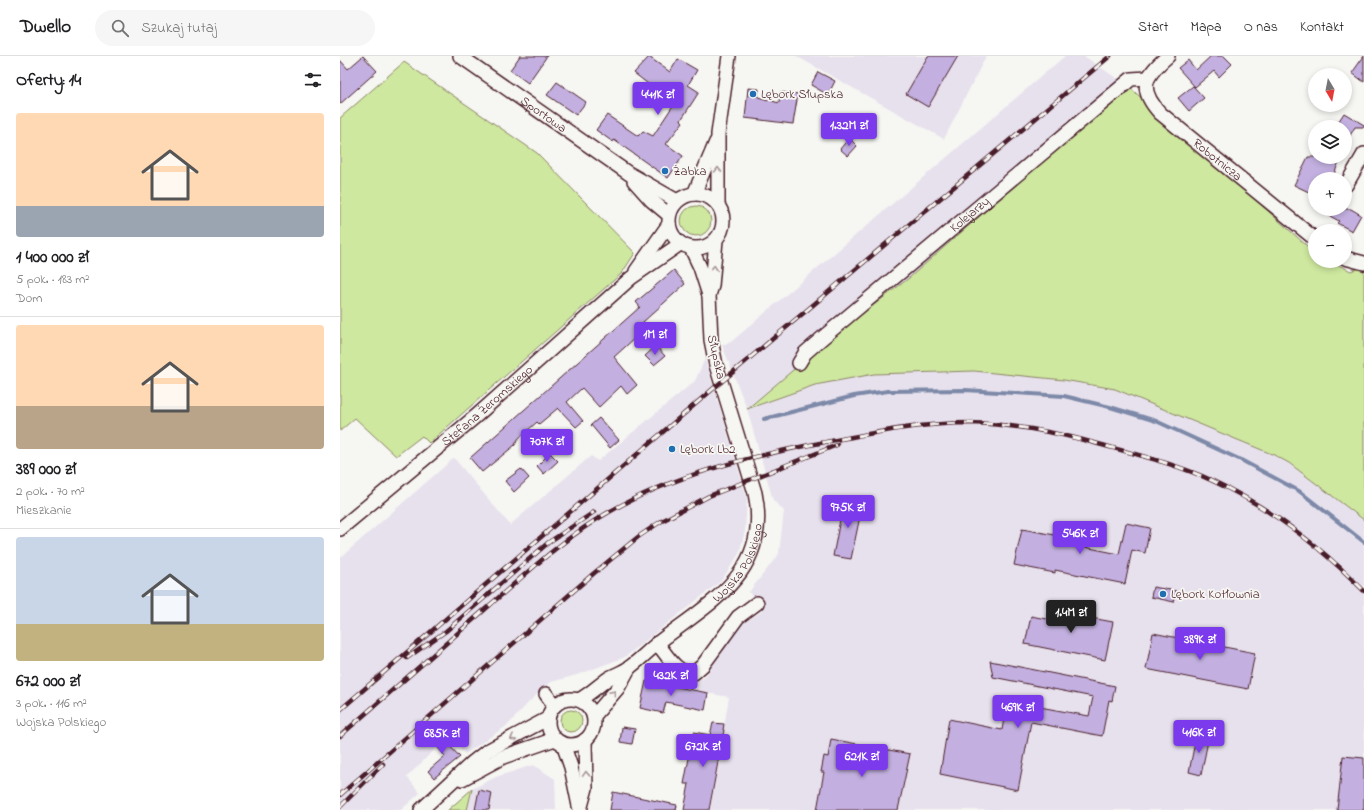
<!DOCTYPE html>
<html lang="pl">
<meta charset="utf-8">
<style>
body{margin:0;font-family:"Indie Flower",sans-serif;background:#f6f6f6;color:#202124;height:100vh;display:flex;flex-direction:column;font-size:15px;white-space:nowrap}
*{box-sizing:border-box;margin:0}
p{font-size:13px;color:#757577}
.icon{flex:none;width:22px;height:22px;fill:none;stroke:currentColor;stroke-width:2;stroke-linecap:round;stroke-linejoin:round}
.map{position:relative;flex:1;overflow:hidden}
.side{display:flex;flex-direction:column;background:#fff;width:340px}
.side>*{flex:none}
.needle{width:26px;rotate:170deg}
.controls{position:absolute;left:968px;top:12px;display:grid;gap:8px}
.controls a{display:grid;place-items:center;width:44px;height:44px;border-radius:50%;background:#fff;box-shadow:0 2px 6px #0003;font-size:20px}
.price{position:absolute;translate:-50% -34px;padding:0 9px;border-radius:4px;background:#7c3aed;color:#fff;font-size:13px;line-height:26px;filter:drop-shadow(0 1px 2px #0008)}
.price::after{content:'';position:absolute;left:50%;top:24px;width:12px;height:9px;margin-left:-6px;background:inherit;clip-path:polygon(0 0,100% 0,50% 100%)}
.price.active{background:#222;color:#fff}
ul{padding:0;list-style:none}
li{display:grid;align-content:center;gap:8px;height:212px;padding:0 16px}
li+li{border-top:1px solid #e0e0e0}
li span{display:grid;place-items:center;height:124px;border-radius:4px;color:#555}
li>.icon{margin-inline-start:auto}
span .icon{width:72px;height:72px;fill:#fffc;stroke-width:1}
li b{font-size:17px}
h2{display:flex;justify-content:space-between;align-items:center;height:48px;padding:0 16px;font-size:17px}
header{display:flex;align-items:center;gap:24px;box-sizing:border-box;height:56px;padding:0 20px;background:#fff;border-bottom:1px solid #e0e0e0}
header strong{font-size:19px}
nav{display:flex;gap:22px;margin-inline-start:auto;font-size:14px}
.search{width:280px;height:36px;background:#f6f6f6;display:flex;align-items:center;gap:10px;box-sizing:border-box;padding:0 14px;border-radius:22px;color:#757577;font-size:15px}
main{display:flex;flex:1;min-height:0}
.map>svg:first-child{display:block}
.built{fill:#e7e1ed}
.green{fill:#cee89f;stroke:#8c8465}
.lines{fill:none;stroke-linecap:round;stroke-linejoin:round}
.stream{stroke:#7d89a8;stroke-width:4}
.building{fill:#c3b0e0;stroke:#4a1f2b}
.minor-casing{stroke:#4a1f2b;stroke-width:16}
.minor{stroke:#f6f6f2;stroke-width:13}
.rail-casing{stroke:#4a1f2b;stroke-width:4.5}
.rail{stroke:#f6f6f2;stroke-width:3;stroke-dasharray:9;stroke-linecap:butt}
.oneway{stroke:#a99598}
.poi-dot{fill:#1f6fb2;stroke:#f6f6f2;stroke-width:1.5}
.labels{text-anchor:middle;dominant-baseline:central;stroke-width:3.5;stroke-linejoin:round;paint-order:stroke}
.poi-label{font-size:13px;fill:#4a1f2b;stroke:#f6f6f2;text-anchor:start}
.street-label{font-size:13px;fill:#4a1f2b;stroke:#f6f6f2}
</style>
<header>
<strong>Dwello</strong>
<div class="search"><svg class="icon" aria-label="search" viewBox="0 0 24 24"><circle cx="10" cy="10" r="6"/><path d="M15 15l6 6"/></svg>Szukaj tutaj</div>
<nav><a>Start</a><a>Mapa</a><a>O nas</a><a>Kontakt</a></nav>
</header>
<main>
<section class="side">
<h2>Oferty: 14<svg class="icon" aria-label="filters" viewBox="0 0 24 24"><path d="M4 7h16M4 17h16"/><circle cx="9" cy="7" r="2"/><circle cx="15" cy="17" r="2"/></svg></h2>
<ul>
<li><span style="background:linear-gradient(#ffd9b3 75%,#9aa5b1 0)"><svg class="icon" aria-label="home" viewBox="0 0 24 24"><path d="M3 11l9-7 9 7M6 9v11h12V9"/></svg></span><div><b>1 400 000 zł</b><p>5 pok. · 183 m²</p><p>Dom</p></div></li>
<li><span style="background:linear-gradient(#ffd9b3 65%,#b9a48a 0)"><svg class="icon" aria-label="home" viewBox="0 0 24 24"><path d="M3 11l9-7 9 7M6 9v11h12V9"/></svg></span><div><b>389 000 zł</b><p>2 pok. · 70 m²</p><p>Mieszkanie</p></div></li>
<li><span style="background:linear-gradient(#c9d6e8 70%,#c2b280 0)"><svg class="icon" aria-label="home" viewBox="0 0 24 24"><path d="M3 11l9-7 9 7M6 9v11h12V9"/></svg></span><div><b>672 000 zł</b><p>3 pok. · 116 m²</p><p>Wojska Polskiego</p></div></li>
</ul>
</section>
<div class="map">
<svg width="1024" height="754" viewBox="0 0 1024 754">
<rect width="100%" height="100%" fill="#f6f6f2"/>
<filter id="ink" filterUnits="userSpaceOnUse"><feTurbulence type="fractalNoise" baseFrequency=".025" numOctaves="2"/><feDisplacementMap in="SourceGraphic" scale="8" xChannelSelector="R" yChannelSelector="G"/><feConvolveMatrix kernelMatrix="1 2 1 2 8 2 1 2 1" color-interpolation-filters="sRGB"/></filter>
<g filter="url(#ink)">
<path class="built" d="M456 0H646L604 83Z
M725 0H744L788 30 569 222 492 281 409 353 475 329 534 318 634 315 724 324 775 333 934 399 949 407 1024 464V754H370L389 641 355 635 356 625 365 621 401 569 422 555 409 536 439 498 444 455 433 444 407 353 382 289 391 286Z
M365 303 407 442 405 475 399 498 381 525 285 601 240 618 211 626 190 645 168 669 125 698 109 679 67 721 80 737 61 754H0V502L114 402 170 469 251 400 258 405 355 325Z
M193 709 215 723 216 754H127L132 733 156 721Z"/>
<path class="green" d="M64 6 197 97 295 197 282 217 89 387 82 380 56 400 15 362 0 375V62Z
M788 30 975 197V205H990L1011 215 1024 210V464L949 407 934 399 775 333 724 324 634 315 534 318 475 329 407 353 492 281 569 222Z
M341 165a15 15 0 1 1 30 0a15 15 0 1 1-30 0Z
M220 665a11 11 0 1 1 22 0a11 11 0 1 1-22 0Z
M132 733 127 754H108Z"/>
<g class="lines">
<path class="stream" d="M424 363 514 340 548 335 625 334 724 340 770 351 816 365 901 404 959 435 1024 486"/>
</g>
<path class="building" d="M23 0 37 15 0 48V4L8 13Z
M180 0H207L188 27 170 14Z
M588 0H618L588 51 566 38Z
M871 0H884L892 8 879 21 874 15 855 31 838 12 848 4 856 14Z
M1024 0V26L1012 17Z
M309 1 330 16 338 3 357 14 348 29 359 36 341 64 343 66 326 88 343 100 328 122 274 84 273 86 256 74 267 59 298 80 303 75 313 80 334 48 294 17Z
M478 16 495 25 488 39 471 29Z
M217 26 246 46 236 59 207 39Z
M853 30 864 42 849 55 838 42Z
M408 32 419 33 418 41 439 47 440 36 458 38 453 68 405 62Z
M1004 57 1024 69V71H1015L1005 88V71H995Z
M509 82 517 90 508 100 500 93Z
M968 101H1001L992 123H975V139L954 129Z
M977 153H1011L1021 159 1012 175 997 167 999 165Z
M334 214 345 228 303 266 307 271 274 301 297 329 287 338 281 330 259 351 242 332 227 346 243 365 236 371 218 352 199 368 197 366 178 383 175 389 142 416 130 402 300 251 296 246Z
M316 290 325 300 314 309 305 300Z
M259 362 279 384 270 392 251 369Z
M210 397 218 405 204 418 197 410Z
M181 413 189 422 174 436 165 425Z
M504 443 523 446 511 503 493 500Z
M786 467 810 472 805 497 792 494 785 528 715 514V517L674 509 682 473 726 481 725 487 779 498Z
M813 531 836 535 834 546 811 541Z
M708 554 773 566 765 604 685 588 691 560 706 563Z
M813 577 915 597 908 633 806 613Z
M650 605 775 630 772 645 769 644 762 680 691 666 678 734 600 718 609 663 662 674 667 645 749 660 753 641 653 621Z
M306 625 368 637 365 654 326 646 323 657 300 652Z
M373 667 384 668 383 674H384L369 754H344L349 728H344L354 676 370 679Z
M282 671 295 673 292 688 280 686Z
M95 674 120 701 94 722 88 715 105 700 88 680Z
M857 676 869 680 861 719 849 716Z
M491 683 570 698 558 754H477L484 716H481L484 700 488 701Z
M1003 700 1024 702V754H997Z
M139 734 152 737 149 754H135Z
M273 736 337 749 336 754H270Z"/>
<g class="lines">
<g class="minor-casing">
<g id="minor">
<path id="s1" d="M120 0 288 117 337 145"/>
<path id="s2" d="M828 0C805 20 797 32 820 57L975 183"/>
<path d="M294 125 311 144 329 159"/>
<path d="M1006 129 1024 98"/>
<circle cx="356" cy="165" r="27"/>
<path d="M354 138 376 86"/>
<path d="M378 149V78L389 0"/>
<path d="M351 192 360 211 369 239"/>
<path d="M1005 202 1024 207"/>
<path d="M296 215 329 168"/>
<path id="s3" d="M459 307 465 297 481 283 791 23 807 22"/>
<path id="s4" d="M0 473 135 361 291 222 340 188"/>
<path d="M317 587C327 599 337 619 354 617L363 609 398 561 417 547"/>
<path d="M206 638 214 649"/>
<circle cx="231" cy="666" r="23"/>
<path id="s5" d="M239 644C250 638 259 629 269 622 276 618 284 616 290 611 302 602 311 592 323 583 374 544 431 514 415 437L376 309 371 284 369 239 372 230 376 184"/>
<path d="M254 660 278 632 289 612"/>
<path d="M223 688 231 711 239 750"/>
<path d="M122 723 163 701 215 683"/>
<path d="M81 754 133 706 147 695 207 663"/>
<path d="M240 754 246 732 245 684"/>
</g>
</g>
<use href="#minor" class="minor"/>
<g class="rail-casing">
<path id="rail" d="M67 602 106 575 209 486 254 456
M0 654 374 332 770 0
M0 680C50 636 100 593 150 549 188 516 225 481 269 456 333 419 408 401 480 387 529 378 579 367 630 367 675 368 719 377 762 389 799 399 839 409 873 425 929 451 981 491 1024 535
M0 739 253 518 298 481 320 466 369 440 497 389
M0 751 43 708"/>
</g>
<use href="#rail" class="rail"/>
</g>
<defs><path id="oneway-chevron" d="M-2-3.5L2.5 0L-2 3.5" fill="none" stroke-width="1.6" stroke-linecap="round" stroke-linejoin="round"/></defs>
<g class="oneway">
<use href="#oneway-chevron" transform="translate(378 114) rotate(-90)"/>
<use href="#oneway-chevron" transform="translate(374 212) rotate(-85)"/>
<use href="#oneway-chevron" transform="translate(273 637) rotate(-49)"/>
<use href="#oneway-chevron" transform="translate(173 682) rotate(152)"/>
<use href="#oneway-chevron" transform="translate(246 718) rotate(-92)"/>
</g>
</g>
<g class="poi-dot">
<circle cx="413" cy="38" r="4"/>
<circle cx="325" cy="115" r="4"/>
<circle cx="332" cy="393" r="4"/>
<circle cx="823" cy="538" r="4"/>
</g>
<g class="labels">
<g class="poi-label">
<text x="421" y="38">Lębork Słupska</text>
<text x="333" y="115">Żabka</text>
<text x="340" y="393">Lębork Lb2</text>
<text x="831" y="538">Lębork Kotłownia</text>
</g>
<g class="street-label">
<text stroke="none"><textPath href="#s1" startOffset="102">Sportowa</textPath></text>
<text stroke="none"><textPath href="#s2" startOffset="143">Robotnicza</textPath></text>
<text stroke="none"><textPath href="#s3" startOffset="227">Kolejarzy</textPath></text>
<text transform="translate(376 301) rotate(77)">Słupska</text>
<text stroke="none"><textPath href="#s4" startOffset="192">Stefana Żeromskiego</textPath></text>
<text stroke="none"><textPath href="#s5" startOffset="214">Wojska Polskiego</textPath></text>
</g>
</g>
</svg>
<div class="controls">
<a><svg class="needle" viewBox="-14 -14 28 28"><path d="M0-13l5 13h-10z" fill="#e53935"/><path d="M0 13l5-13h-10z" fill="#757577"/></svg></a>
<a><svg class="icon" aria-label="layers" viewBox="0 0 24 24"><path d="M12 4l9 5-9 5-9-5zM3 14l9 5 9-5"/></svg></a>
<a>+</a>
<a>−</a>
</div>
<b class="price" style="left:318px;top:60px">441K zł</b>
<b class="price" style="left:509px;top:91px">1.32M zł</b>
<b class="price" style="left:315px;top:300px">1M zł</b>
<b class="price" style="left:207px;top:407px">707K zł</b>
<b class="price" style="left:508px;top:473px">975K zł</b>
<b class="price" style="left:740px;top:499px">546K zł</b>
<b class="price active" style="left:731px;top:578px">1.4M zł</b>
<b class="price" style="left:860px;top:605px">389K zł</b>
<b class="price" style="left:331px;top:641px">432K zł</b>
<b class="price" style="left:678px;top:673px">469K zł</b>
<b class="price" style="left:859px;top:698px">416K zł</b>
<b class="price" style="left:102px;top:699px">685K zł</b>
<b class="price" style="left:363px;top:712px">672K zł</b>
<b class="price" style="left:522px;top:722px">621K zł</b>
</div>
</main>
